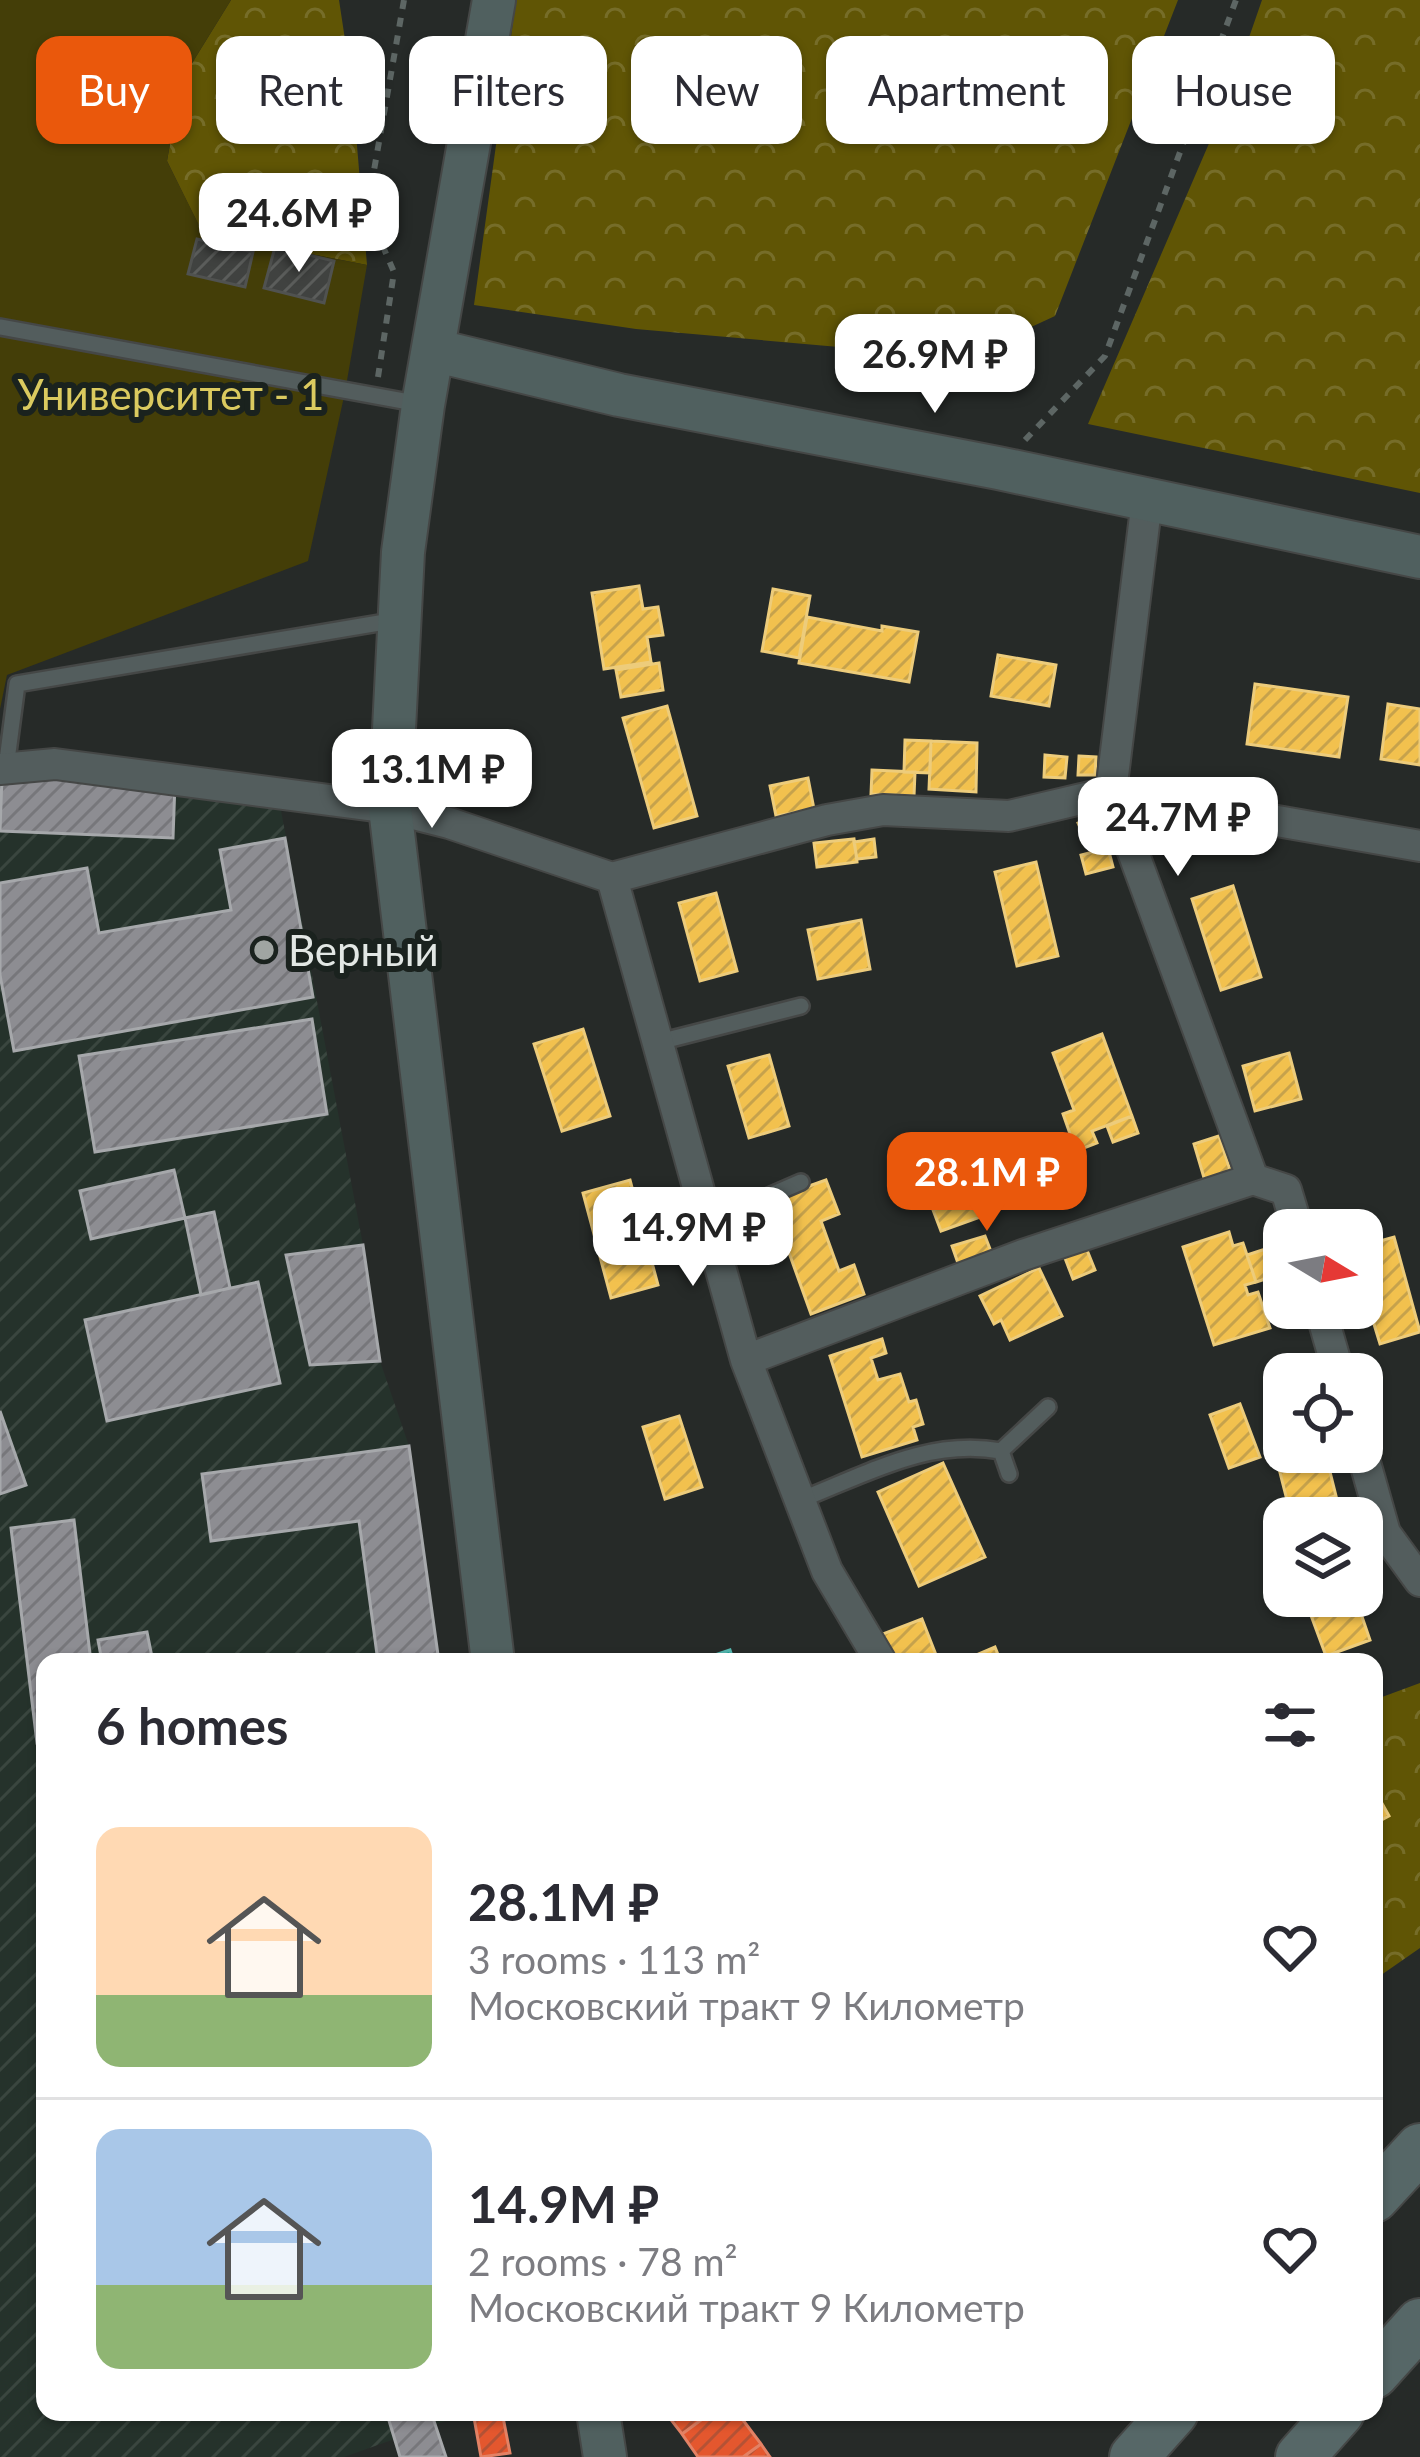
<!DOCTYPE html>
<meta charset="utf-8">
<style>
body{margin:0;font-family:Lato,sans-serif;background:#f7f7f7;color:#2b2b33;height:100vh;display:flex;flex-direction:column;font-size:45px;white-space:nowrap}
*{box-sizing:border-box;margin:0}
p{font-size:39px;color:#7c7c81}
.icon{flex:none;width:66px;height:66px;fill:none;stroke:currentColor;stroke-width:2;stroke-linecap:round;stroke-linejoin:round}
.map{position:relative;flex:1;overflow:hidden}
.sheet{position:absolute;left:36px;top:1653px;width:1347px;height:768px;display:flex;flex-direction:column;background:#fff;border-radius:24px;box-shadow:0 3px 9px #0004}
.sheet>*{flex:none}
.banner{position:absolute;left:36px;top:36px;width:1350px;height:108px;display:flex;gap:24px}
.needle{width:78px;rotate:100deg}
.controls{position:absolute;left:1263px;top:1209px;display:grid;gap:24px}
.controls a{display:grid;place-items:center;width:120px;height:120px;border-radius:24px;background:#fff;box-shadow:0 3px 9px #0004;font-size:60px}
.price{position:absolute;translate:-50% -102px;padding:0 27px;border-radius:24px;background:#fff;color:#222;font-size:39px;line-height:78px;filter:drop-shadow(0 3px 6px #0008)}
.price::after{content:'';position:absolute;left:50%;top:72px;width:36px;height:27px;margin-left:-18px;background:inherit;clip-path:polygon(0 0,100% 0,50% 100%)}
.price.on{background:#ea580c;color:#fff}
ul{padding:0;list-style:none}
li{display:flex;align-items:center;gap:36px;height:300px;padding:0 60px}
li+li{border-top:3px solid #e1e1e2}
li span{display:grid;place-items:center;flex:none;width:336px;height:240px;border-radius:24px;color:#555}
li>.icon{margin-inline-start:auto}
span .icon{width:144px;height:144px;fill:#fffc;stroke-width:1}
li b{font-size:51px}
h2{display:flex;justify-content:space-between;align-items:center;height:144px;padding:0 60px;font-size:51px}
.chip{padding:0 42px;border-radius:24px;background:#fff;box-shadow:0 3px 9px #0004;font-size:42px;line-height:108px}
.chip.on{background:#ea580c;color:#fff}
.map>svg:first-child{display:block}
.industrial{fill:url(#industrial-furrows)}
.forest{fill:url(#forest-crowns)}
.green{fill:#443e08}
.homes{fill:url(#homes-hatch);stroke:#edcc7b;stroke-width:3}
.shops{fill:url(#shops-hatch);stroke:#e38265;stroke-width:3}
.public{fill:url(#public-hatch);stroke:#54b7af;stroke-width:3}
.industry{fill:url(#industry-hatch);stroke:#a6a8ab;stroke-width:3}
.building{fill:url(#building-hatch);stroke:#505250;stroke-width:3}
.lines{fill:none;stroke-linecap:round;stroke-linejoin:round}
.lane-casing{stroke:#454746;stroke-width:20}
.street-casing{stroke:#454746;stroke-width:34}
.secondary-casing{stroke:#454746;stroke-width:46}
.primary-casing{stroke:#454746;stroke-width:52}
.path{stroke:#5d6664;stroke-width:6;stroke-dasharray:9 9;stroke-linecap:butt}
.lane{stroke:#535d5d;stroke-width:15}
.street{stroke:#535d5d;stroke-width:30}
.secondary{stroke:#50605f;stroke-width:42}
.primary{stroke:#566767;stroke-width:48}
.poi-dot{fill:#a0a5a2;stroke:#1a221e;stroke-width:4.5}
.labels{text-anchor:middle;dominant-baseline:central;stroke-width:12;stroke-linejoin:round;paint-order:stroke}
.park-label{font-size:42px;fill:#dbca5f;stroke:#1a221e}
.poi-label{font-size:42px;fill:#e2e7e4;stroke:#1a221e;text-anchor:start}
</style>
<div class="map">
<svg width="1420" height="2457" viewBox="0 0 1420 2457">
<defs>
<pattern id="industrial-furrows" width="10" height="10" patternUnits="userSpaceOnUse" patternTransform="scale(3)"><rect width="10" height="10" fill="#25322b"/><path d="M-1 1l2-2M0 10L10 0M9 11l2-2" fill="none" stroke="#3a463f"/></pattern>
<pattern id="forest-crowns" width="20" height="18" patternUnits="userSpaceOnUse" patternTransform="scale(3)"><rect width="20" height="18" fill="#605505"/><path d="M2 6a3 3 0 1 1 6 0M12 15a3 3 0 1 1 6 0" fill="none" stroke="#766d29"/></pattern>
<pattern id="homes-hatch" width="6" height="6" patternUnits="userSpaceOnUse" patternTransform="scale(3)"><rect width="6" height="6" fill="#f2c14e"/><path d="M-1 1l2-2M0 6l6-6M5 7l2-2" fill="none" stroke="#c6a24c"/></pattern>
<pattern id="shops-hatch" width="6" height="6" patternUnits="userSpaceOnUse" patternTransform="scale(3)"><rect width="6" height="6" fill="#e4572e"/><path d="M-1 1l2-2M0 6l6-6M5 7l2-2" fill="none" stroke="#b45235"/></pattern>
<pattern id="public-hatch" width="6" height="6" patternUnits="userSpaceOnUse" patternTransform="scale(3)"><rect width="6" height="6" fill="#17a398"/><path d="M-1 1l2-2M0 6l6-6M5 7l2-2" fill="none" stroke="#24877f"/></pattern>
<pattern id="industry-hatch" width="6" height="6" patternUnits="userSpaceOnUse" patternTransform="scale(3)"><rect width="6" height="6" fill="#8d8d92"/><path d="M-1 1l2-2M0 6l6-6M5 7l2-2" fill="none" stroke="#77777b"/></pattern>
<pattern id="building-hatch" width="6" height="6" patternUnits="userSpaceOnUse" patternTransform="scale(3)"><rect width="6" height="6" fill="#404240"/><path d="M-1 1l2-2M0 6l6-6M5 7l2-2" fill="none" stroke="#5b5d5b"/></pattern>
</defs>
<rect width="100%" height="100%" fill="#262a28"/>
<path class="industrial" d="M0 782 279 800 363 1245 380 1361 409 1446 439 1662H45V2412H471L344 2457H0Z"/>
<path class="forest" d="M231 0H339L352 86 367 265 275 247 199 226 167 161 181 81Z
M516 0H1178L1055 316 964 358 636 329 474 305Z
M1262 0H1420V493L1088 424 1226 104Z
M1420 1683V1948L1374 1980V1700Z"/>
<path class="green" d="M0 0H231L181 81 167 161 199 225 275 247 367 265 345 392 308 561 7 675 0 709Z"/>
<path class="homes" d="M639 586 643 609 658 607 663 635 647 637 651 662 604 669 592 593Z
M773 589 810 596 799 658 762 651Z
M807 617 882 631V626L918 632 909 682 799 663Z
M998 655 1056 665 1049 706 991 696Z
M659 663 663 690 621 697 616 670Z
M1255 684 1348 697 1339 757 1247 744Z
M1388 704 1420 709V765L1381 759Z
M667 706 697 816 654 828 623 718Z
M905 740 931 741 930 773 904 772Z
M931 741 977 743 976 792 929 789Z
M1045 755 1067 757 1065 778 1044 777Z
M1079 756 1096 757 1095 775H1078Z
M872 770 915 772 914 796 871 794Z
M808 778 814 809 776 816 770 786Z
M1091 817 1101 837 1087 843 1078 823Z
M854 839 857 862 817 867 814 843Z
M874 839 876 857 857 859 854 842Z
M1108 848 1113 867 1086 874 1081 855Z
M1036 862 1058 956 1017 966 995 872Z
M1233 886 1261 977 1221 990 1192 899Z
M716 893 737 971 700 981 679 903Z
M861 920 870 969 818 979 808 930Z
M583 1029 610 1116 562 1131 534 1044Z
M1102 1034 1132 1116 1092 1131 1097 1143 1076 1151 1063 1114 1074 1110 1053 1053Z
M1289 1053 1301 1099 1255 1111 1243 1066Z
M769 1055 789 1126 749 1138 728 1066Z
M1132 1116 1138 1133 1113 1142 1107 1126Z
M1219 1136 1231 1173 1205 1181 1194 1144Z
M630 1180 658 1285 611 1298 583 1193Z
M826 1180 839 1214 821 1221 839 1271 854 1265 864 1294 811 1314 770 1200Z
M973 1196 980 1217 941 1231 933 1210Z
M1229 1232 1233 1246 1243 1243 1256 1282 1245 1285 1248 1295 1258 1292 1270 1328 1214 1345 1183 1247Z
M985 1236 992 1254 959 1266 952 1246Z
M1394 1237 1420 1332 1380 1344 1362 1285V1246Z
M1284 1243V1273L1256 1282 1247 1255Z
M1085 1245 1095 1270 1073 1279 1063 1253Z
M1039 1268 1062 1316 1010 1340 1001 1320 994 1324 980 1296Z
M882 1339 886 1353 871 1358 878 1380 900 1374 909 1402 916 1400 923 1424 913 1427 917 1440 862 1457 830 1356Z
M1240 1404 1260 1457 1229 1468 1210 1415Z
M679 1416 702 1487 665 1499 643 1427Z
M1284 1450 1325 1452 1336 1496 1289 1508 1275 1453Z
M943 1463 985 1557 919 1586 878 1492Z
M1322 1596H1355L1370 1640 1326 1656 1306 1602Z
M922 1619 936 1655 918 1662H891L880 1635Z
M995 1647 1001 1662H960Z
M1374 1789 1389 1816 1374 1824Z"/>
<path class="shops" d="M473 2412H502L510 2453 481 2457Z
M665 2412H712L682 2434Z
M712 2412H737L761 2444 743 2457H698L682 2434Z
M761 2444 770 2457H743L757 2447Z"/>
<path class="public" d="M730 1650 734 1662H694Z"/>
<path class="industry" d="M2 776 175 783 173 838 0 831Z
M285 838 313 997 14 1051 0 975V883L87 868 99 933 231 910 220 850Z
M312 1019 327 1114 95 1152 79 1056Z
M174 1170 185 1218 91 1239 80 1191Z
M214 1212 230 1288 201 1295 185 1218Z
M363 1245 380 1361 310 1365 286 1255Z
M258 1282 280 1383 107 1421 85 1320Z
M0 1411 26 1485 0 1494Z
M409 1446 439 1662H378L359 1521 211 1541 202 1474Z
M74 1520 91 1662H45V1742L37 1743 11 1528Z
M147 1632 153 1662H102L98 1640Z
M394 2412H431L446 2457H400L387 2414Z"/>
<path class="building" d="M197 239 253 252 245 287 188 274Z
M275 247 334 261 324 303 264 288Z"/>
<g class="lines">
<g class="lane-casing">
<path id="lane" d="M0 327 420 404
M6 768 17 684 397 620
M659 1042 801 1006
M709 1222 801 1182
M1001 1451 1048 1407
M800 1500C867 1474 928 1438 1001 1451L1009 1474"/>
</g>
<g class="street-casing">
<path id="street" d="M1147 500 1111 792 1253 1179 1286 1190 1298 1230
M0 769 55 764 390 808 449 823 612 878 827 820 883 810 1009 816 1111 792 1420 846
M612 878 746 1360 827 1571 881 1662
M1320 1308 1339 1374
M746 1360 1023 1255 1253 1179
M1362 1452 1385 1533 1420 1581"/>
</g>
<g class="secondary-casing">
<path id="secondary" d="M433 350 619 395 998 468 1420 557
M493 1662 390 808 403 552 423 405 494 0
M598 2412 605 2457"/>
</g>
<g class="primary-casing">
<path id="primary" d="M1374 2198 1420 2148
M1374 2374 1420 2323
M1134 2457 1174 2412
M1300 2457 1340 2412"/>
</g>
<path class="path" d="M378 377 394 272 367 210 404 0
M1025 440 1105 356 1236 0"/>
<use href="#lane" class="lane"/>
<use href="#street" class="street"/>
<use href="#secondary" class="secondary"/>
<use href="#primary" class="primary"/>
</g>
<circle class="poi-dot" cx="264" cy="950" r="12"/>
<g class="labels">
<g class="park-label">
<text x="171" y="394">Университет - 1</text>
</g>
<g class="poi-label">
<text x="288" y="950">Верный</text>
</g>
</g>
</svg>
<div class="controls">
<a><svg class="needle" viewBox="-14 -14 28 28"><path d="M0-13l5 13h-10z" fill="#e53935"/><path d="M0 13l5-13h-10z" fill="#7c7c81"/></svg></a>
<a><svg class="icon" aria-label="locate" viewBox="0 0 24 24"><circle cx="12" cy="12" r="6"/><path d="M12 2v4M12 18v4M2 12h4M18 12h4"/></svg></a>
<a><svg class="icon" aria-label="layers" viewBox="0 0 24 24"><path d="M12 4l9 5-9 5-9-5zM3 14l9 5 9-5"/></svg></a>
</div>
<b class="price" style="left:299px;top:275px">24.6M ₽</b>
<b class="price" style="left:935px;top:416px">26.9M ₽</b>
<b class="price" style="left:432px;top:831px">13.1M ₽</b>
<b class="price" style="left:1178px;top:879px">24.7M ₽</b>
<b class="price on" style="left:987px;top:1234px">28.1M ₽</b>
<b class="price" style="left:693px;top:1289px">14.9M ₽</b>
<div class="banner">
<a class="chip on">Buy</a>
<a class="chip">Rent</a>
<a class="chip">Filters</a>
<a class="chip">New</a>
<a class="chip">Apartment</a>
<a class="chip">House</a>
</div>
<section class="sheet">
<h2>6 homes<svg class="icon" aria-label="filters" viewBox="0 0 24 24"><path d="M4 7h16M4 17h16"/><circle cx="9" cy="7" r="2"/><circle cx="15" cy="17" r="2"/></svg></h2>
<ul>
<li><span style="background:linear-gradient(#ffd9b3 70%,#8fb573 0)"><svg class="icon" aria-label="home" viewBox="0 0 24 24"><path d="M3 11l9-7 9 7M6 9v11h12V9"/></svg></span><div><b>28.1M ₽</b><p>3 rooms · 113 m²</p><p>Московский тракт 9 Километр</p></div><svg class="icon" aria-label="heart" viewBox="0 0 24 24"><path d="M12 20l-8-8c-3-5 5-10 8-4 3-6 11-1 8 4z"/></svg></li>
<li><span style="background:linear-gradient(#a9c7e8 65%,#8fb573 0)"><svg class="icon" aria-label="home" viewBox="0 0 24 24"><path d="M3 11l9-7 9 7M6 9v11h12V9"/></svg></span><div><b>14.9M ₽</b><p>2 rooms · 78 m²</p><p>Московский тракт 9 Километр</p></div><svg class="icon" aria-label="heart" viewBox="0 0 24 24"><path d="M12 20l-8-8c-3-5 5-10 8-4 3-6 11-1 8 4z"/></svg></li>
</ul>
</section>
</div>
